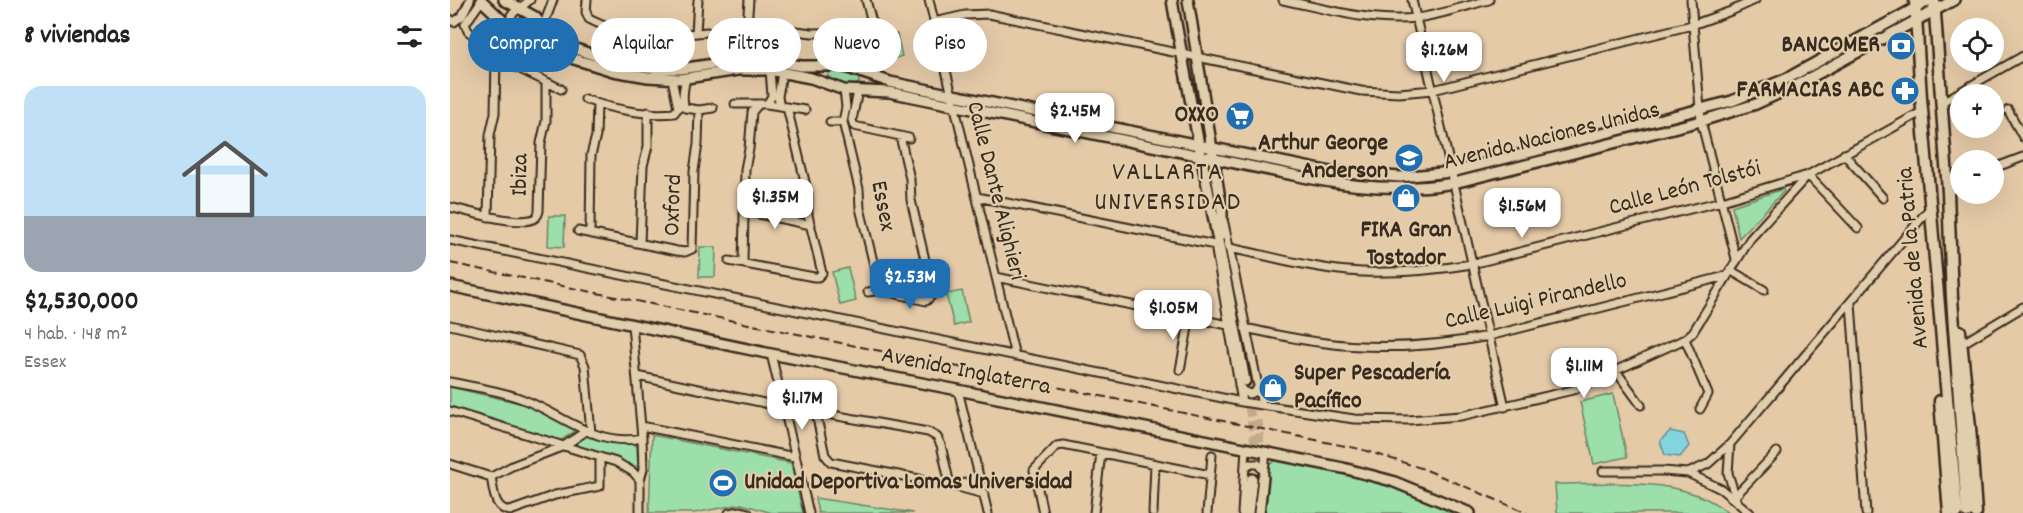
<!DOCTYPE html>
<html lang="es">
<meta charset="utf-8">
<style>
body{margin:0;font-family:Dekko,sans-serif;background:#f2f2f2;color:#222;height:100vh;display:flex;flex-direction:column;font-size:22px;white-space:nowrap}
*{box-sizing:border-box;margin:0}
p{font-size:20px;color:#767676}
.icon{flex:none;width:33px;height:33px;fill:none;stroke:currentColor;stroke-width:2;stroke-linecap:round;stroke-linejoin:round}
.map{position:relative;flex:1;overflow:hidden}
.drawer{display:flex;flex-direction:column;background:#fff;width:450px}
.drawer>*{flex:none}
.banner{position:absolute;left:18px;top:18px;width:570px;height:54px;display:flex;gap:12px}
.controls{position:absolute;left:1500px;top:18px;display:grid;gap:12px}
.controls a{display:grid;place-items:center;width:54px;height:54px;border-radius:50%;background:#fff;box-shadow:0 6px 24px #0002;font-size:30px}
.price{position:absolute;translate:-50% -51px;padding:0 14px;border-radius:12px;background:#fff;color:#222;font-size:20px;line-height:39px;filter:drop-shadow(0 2px 3px #0008)}
.price::after{content:'';position:absolute;left:50%;top:36px;width:18px;height:14px;margin-left:-9px;background:inherit;clip-path:polygon(0 0,100% 0,50% 100%)}
.price.selected{background:#1f6fb2;color:#fff}
ul{padding:0;list-style:none}
li{display:grid;align-content:center;gap:12px;height:318px;padding:0 24px}
li+li{border-top:2px solid #e0e0e0}
li span{display:grid;place-items:center;height:186px;border-radius:18px;color:#555}
li>.icon{margin-inline-start:auto}
span .icon{width:108px;height:108px;fill:#fffc;stroke-width:1}
li b{font-size:26px}
h2{display:flex;justify-content:space-between;align-items:center;height:72px;padding:0 24px;font-size:26px}
.pill{padding:0 21px;border-radius:27px;background:#fff;box-shadow:0 6px 24px #0002;font-size:21px;line-height:54px}
.pill.selected{background:#1f6fb2;color:#fff}
main{display:flex;flex:1;min-height:0}
.map>svg:first-child{display:block}
.green{fill:#9cdfaa;stroke:#6c8464;stroke-width:1.5}
.water{fill:#84d4df;stroke:#679092;stroke-width:1.5}
.lines{fill:none;stroke-linecap:round;stroke-linejoin:round}
.secondary-tunnel{stroke:#c3aa8c;stroke-width:9;stroke-dasharray:9 4.5;stroke-linecap:butt}
.street-casing{stroke:#3b2a1e;stroke-width:11}
.secondary-casing{stroke:#3b2a1e;stroke-width:14}
.primary-casing{stroke:#3b2a1e;stroke-width:15}
.street{stroke:#e1ceac;stroke-width:7}
.secondary{stroke:#e1ceac;stroke-width:9}
.primary{stroke:#e1ceac;stroke-width:10}
.rail{stroke:#3b2a1e;stroke-width:2;stroke-dasharray:9 4.5;stroke-linecap:butt}
.labels{text-anchor:middle;dominant-baseline:central;stroke-width:4.5;stroke-linejoin:round;paint-order:stroke}
.poi-label{font-size:24px;font-weight:bold;fill:#3b2a1e;stroke:#e1ceac;text-anchor:end}
.street-label{font-size:24px;fill:#3b2a1e;stroke:#e1ceac}
.neighbourhood-label{font-size:26px;letter-spacing:1.5px;fill:#3b2a1e;stroke:#e1ceac}
</style>
<main>
<section class="drawer">
<h2>8 viviendas<svg class="icon" aria-label="filters" viewBox="0 0 24 24"><path d="M4 7h16M4 17h16"/><circle cx="9" cy="7" r="2"/><circle cx="15" cy="17" r="2"/></svg></h2>
<ul>
<li><span style="background:linear-gradient(#bfe0f5 70%,#9aa5b1 0)"><svg class="icon" aria-label="home" viewBox="0 0 24 24"><path d="M3 11l9-7 9 7M6 9v11h12V9"/></svg></span><div><b>$2,530,000</b><p>4 hab. · 148 m²</p><p>Essex</p></div></li>
</ul>
</section>
<div class="map">
<svg width="1573" height="513" viewBox="0 0 1573 513">
<rect width="100%" height="100%" fill="#e5caa8"/>
<filter id="ink" filterUnits="userSpaceOnUse"><feTurbulence type="fractalNoise" baseFrequency=".0167" numOctaves="2"/><feDisplacementMap in="SourceGraphic" scale="12" xChannelSelector="R" yChannelSelector="G"/><feConvolveMatrix kernelMatrix="1 2 1 2 8 2 1 2 1" color-interpolation-filters="sRGB"/></filter>
<g filter="url(#ink)">
<path class="green" d="M447 34 452 56 443 59 437 36Z
M388 69 409 76V83L402 86 381 81 378 76 379 72Z
M1333 189 1334 191 1289 238 1282 206Z
M99 216H115L114 247 98 246Z
M250 247H266L265 277H249Z
M398 268 406 301 390 305 382 272Z
M512 291 519 322 504 326 496 294Z
M0 387 74 404 127 430 110 441 0 408Z
M1163 394 1177 457 1144 464 1130 402Z
M137 435 162 443 184 442 187 447 188 467 122 445Z
M202 435 341 463 353 513H322L292 504 244 513H199Z
M825 461 925 481 960 492 1010 513H815L820 464Z
M1105 484C1159 484 1234 475 1278 513H1109L1107 512Z
M365 498 457 512 463 513H368Z"/>
<path class="water" d="M1220 431 1234 434 1239 446 1230 457 1215 455 1210 441Z"/>
<g class="lines">
<path class="secondary-tunnel" d="M795 381 805 444 802 479
M802 382 805 400
M808 420 812 469"/>
<g class="street-casing">
<path id="street" d="M32 0 15 24 18 31 58 63 111 89
M137 0 136 12 139 19C174 38 219 36 257 32
M479 0 565 356
M833 0C876 9 922 23 966 18 991 15 1015 6 1039 0
M962 0 1055 407
M1241 0 1251 121 1286 259
M0 19 4 22 12 16 20 0
M484 22 515 15 539 14 911 91 949 93 983 90 1242 25 1281 11 1305 0
M284 24 305 27 311 31 308 64
M297 26 299 0
M60 29 61 15 80 0
M246 33 248 0
M76 38 88 36 91 32 103 0
M318 60 317 36 323 28 362 33 420 32 423 26 416 0
M236 78C234 87 231 99 235 108L249 110 263 108
M394 90 396 107 393 122 409 189 410 208 430 290
M408 91 402 120 404 126 459 138
M135 99C159 109 198 116 224 113L228 108 222 79
M1492 102 1573 56
M285 104H317L355 110
M317 104 322 96 320 70
M330 106 328 97 332 72
M1558 110 1573 137
M380 122H393
M1394 154 1433 198
M1544 168 1573 157
M1358 175 1408 228
M1498 192 1510 185
M527 197 765 245
M0 207C19 212 61 224 80 220 86 219 88 216 89 211L91 143 96 121V84
M294 211 361 225
M38 217 40 135 45 113 46 55
M774 223 812 405
M128 231 227 251 235 252 242 249 244 171 248 144 249 110
M140 233 141 155 146 136 147 104
M0 240 792 402 904 419 958 420 1011 416 1123 390 1235 339 1243 332 1300 239 1358 175
M190 243 193 166 198 146V112
M765 245 792 402
M780 248C824 257 868 270 912 272 949 273 986 270 1022 264L1272 201 1358 175 1473 111
M279 261 364 277H368L372 273 358 215V194L337 107
M293 262 295 169 299 149 302 112 309 104
M1280 270 1314 290
M546 277 778 325
M418 292 430 290 476 301 483 294 461 200 460 179 450 136
M1401 303 1416 513
M0 325 130 355 135 366 141 433
M182 325 192 438 193 469 190 480V513
M795 328C819 333 844 339 868 342 924 350 983 347 1039 336L1276 276
M1235 339 1258 394 1250 409
M1513 343 1573 307
M321 354 359 513
M730 370 740 317
M1166 371 1191 405
M187 376 333 407
M0 382C24 387 49 390 72 399 112 414 147 448 192 438
M789 386 793 391 799 394 805 392 809 386
M508 390 538 513
M0 411 166 462 183 472 190 480
M191 426 345 457
M1280 444 1278 473 1286 499
M0 464 41 477 62 466 114 446 136 431
M796 468 800 464H808L814 472
M1153 471H1213L1238 473 1258 464 1280 444 1480 208
M1238 473 1271 489 1300 513
M41 477C44 490 43 509 60 511L105 495 150 486V457
M813 481 816 452
M500 485 491 445 487 437 478 432 377 414 369 415 367 418 375 455 381 462 500 485 534 494
M503 485 516 483 532 485
M1285 496 1327 452
M279 513 291 511 298 513
M593 513 584 470 607 446 613 445 760 475
M644 513 651 453
M703 513 705 464
M757 513 762 455
M792 513 796 448"/>
</g>
<g class="secondary-casing">
<path id="secondary" d="M31 0 68 35 121 58 163 71 198 77 230 79 288 70H319L361 78 394 90 439 92 863 179C910 188 957 191 1004 183L1251 121 1306 104 1343 87 1504 0
M54 0 85 17 103 39 111 44 164 62 209 69H230L284 61 318 60 351 66H392L440 82 881 172 950 177 1002 172 1282 101 1336 79 1480 0
M722 0C744 128 772 254 795 381
M738 0 772 211V235
M0 286 321 354 508 390 893 468 942 481 1020 513
M798 513 802 479
M809 513 813 477"/>
</g>
<g class="primary-casing">
<path id="primary" d="M1465 0 1471 98 1507 513
M1484 0 1498 192 1502 298 1517 513
M1510 331 1520 427 1526 513
M1490 401 1499 513"/>
</g>
<use href="#street" class="street"/>
<use href="#secondary" class="secondary"/>
<use href="#primary" class="primary"/>
<path class="rail" d="M0 263 910 449 974 469 1077 513"/>
</g>
</g>
<defs>
<g id="bank-disc" transform="scale(1.5)"><circle r="9.5" fill="#1f6fb2" stroke="#e1ceac"/><path d="M-6-4H6V4H-6ZM0-2.3a2.3 2.3 0 1 0 0 4.6a2.3 2.3 0 1 0 0-4.6Z" fill="#fff"/></g>
<g id="pharmacy-disc" transform="scale(1.5)"><circle r="9.5" fill="#1f6fb2" stroke="#e1ceac"/><path d="M-2-6h4v4h4v4h-4v4h-4v-4h-4v-4h4Z" fill="#fff"/></g>
<g id="supermarket-disc" transform="scale(1.5)"><circle r="9.5" fill="#1f6fb2" stroke="#e1ceac"/><path d="M-6-5.5h2.5l.6 2H6L4.5 2H-2.5L-4.4-4H-6ZM-1.5 3.2a1.3 1.3 0 1 0 .1 0ZM3 3.2a1.3 1.3 0 1 0 .1 0Z" fill="#fff"/></g>
<g id="school-disc" transform="scale(1.5)"><circle r="9.5" fill="#1f6fb2" stroke="#e1ceac"/><path d="M0-5L7-2L0 1L-7-2ZM-4 1L0 2.5L4 1V4Q0 6-4 4Z" fill="#fff"/></g>
<g id="shop-disc" transform="scale(1.5)"><circle r="9.5" fill="#1f6fb2" stroke="#e1ceac"/><path d="M-5-2.5h2.3a2.7 3.5 0 0 1 5.4 0H5L5.5 6h-11ZM-1.5-2.5h3a1.5 2.3 0 0 0-3 0Z" fill="#fff"/></g>
<g id="stadium-disc" transform="scale(1.5)"><circle r="9.5" fill="#1f6fb2" stroke="#e1ceac"/><path d="M0-5a6.5 5 0 1 0 0 10a6.5 5 0 1 0 0-10ZM-3.5-1.8h7v3.6h-7Z" fill="#fff"/></g>
</defs>
<g fill-rule="evenodd">
<use href="#bank-disc" x="1451" y="46"/>
<use href="#pharmacy-disc" x="1455" y="91"/>
<use href="#supermarket-disc" x="790" y="116"/>
<use href="#school-disc" x="959" y="158"/>
<use href="#shop-disc" x="956" y="198"/>
<use href="#shop-disc" x="823" y="388"/>
<use href="#stadium-disc" x="273" y="483"/>
</g>
<g class="labels">
<g class="poi-label">
<text x="1430" y="46">BANCOMER</text>
<text x="1434" y="91">FARMACIAS ABC</text>
<text x="769" y="116">OXXO</text>
<text x="938" y="144">Arthur George<tspan x="938" dy="28">Anderson</tspan></text>
<text x="956" y="231" text-anchor="middle">FIKA Gran<tspan x="956" dy="28">Tostador</tspan></text>
<text x="844" y="374" text-anchor="start">Super Pescadería<tspan x="844" dy="28">Pacífico</tspan></text>
<text x="294" y="483" text-anchor="start">Unidad Deportiva Lomas Universidad</text>
</g>
<g class="street-label">
<text transform="translate(1102 137) rotate(-14)">Avenida Naciones Unidas</text>
<text transform="translate(71 175) rotate(-89)">Ibiza</text>
<text transform="translate(1235 189) rotate(-15)">Calle León Tolstói</text>
<text transform="translate(545 191) rotate(76)">Calle Dante Alighieri</text>
<text transform="translate(224 205) rotate(-88)">Oxford</text>
<text transform="translate(432 206) rotate(79)">Essex</text>
<text transform="translate(1464 258) rotate(-95)">Avenida de la Patria</text>
<text transform="translate(1086 302) rotate(-13)">Calle Luigi Pirandello</text>
<text transform="translate(516 372) rotate(11)">Avenida Inglaterra</text>
</g>
<g class="neighbourhood-label">
<text x="718" y="173">VALLARTA<tspan x="718" dy="30">UNIVERSIDAD</tspan></text>
</g>
</g>
</svg>
<div class="controls">
<a><svg class="icon" aria-label="locate" viewBox="0 0 24 24"><circle cx="12" cy="12" r="6"/><path d="M12 2v4M12 18v4M2 12h4M18 12h4"/></svg></a>
<a>+</a>
<a>−</a>
</div>
<b class="price" style="left:994px;top:83px">$1.26M</b>
<b class="price" style="left:625px;top:144px">$2.45M</b>
<b class="price" style="left:325px;top:230px">$1.35M</b>
<b class="price" style="left:1072px;top:239px">$1.56M</b>
<b class="price selected" style="left:460px;top:310px">$2.53M</b>
<b class="price" style="left:723px;top:341px">$1.05M</b>
<b class="price" style="left:1134px;top:399px">$1.11M</b>
<b class="price" style="left:352px;top:431px">$1.17M</b>
<div class="banner">
<a class="pill selected">Comprar</a>
<a class="pill">Alquilar</a>
<a class="pill">Filtros</a>
<a class="pill">Nuevo</a>
<a class="pill">Piso</a>
</div>
</div>
</main>
